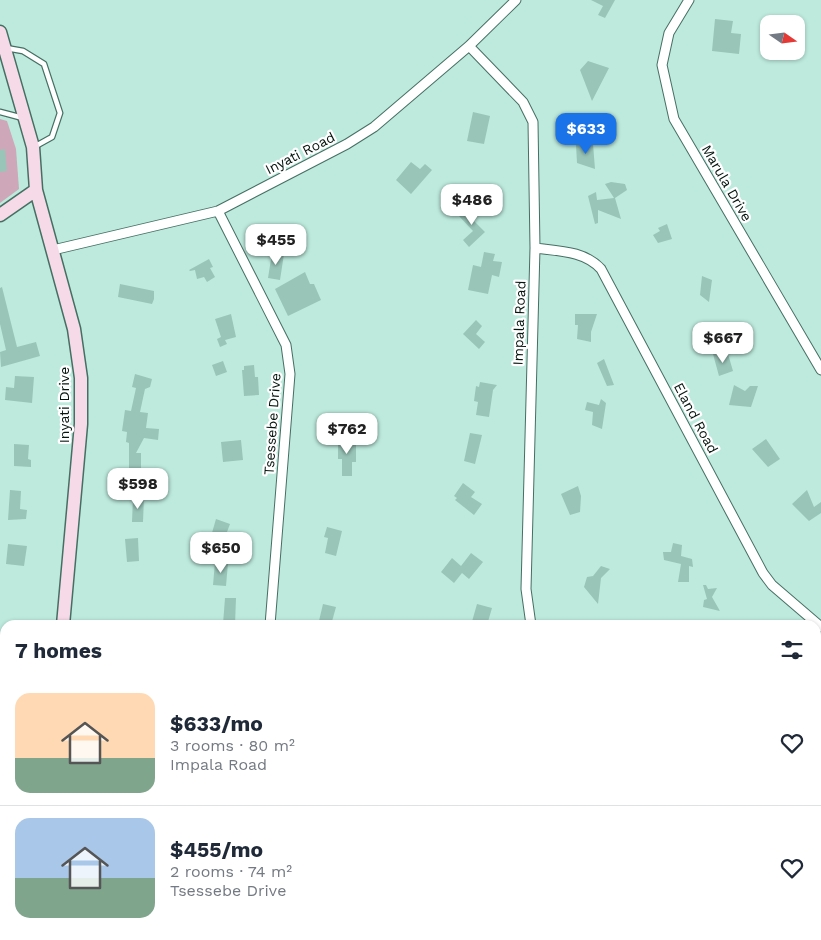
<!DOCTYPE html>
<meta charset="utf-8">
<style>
body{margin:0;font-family:"Work Sans",sans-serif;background:#f2f2f3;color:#1f2937;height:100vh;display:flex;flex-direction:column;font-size:19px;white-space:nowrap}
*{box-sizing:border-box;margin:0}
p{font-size:16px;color:#747a83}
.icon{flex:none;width:28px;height:28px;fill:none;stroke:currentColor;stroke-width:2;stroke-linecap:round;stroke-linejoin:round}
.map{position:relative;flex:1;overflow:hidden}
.side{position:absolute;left:0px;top:620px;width:821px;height:320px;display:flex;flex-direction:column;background:#fff;border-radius:15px 15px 0 0;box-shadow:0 1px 4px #0004}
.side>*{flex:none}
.needle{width:32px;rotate:104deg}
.buttons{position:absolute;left:760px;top:15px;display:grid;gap:10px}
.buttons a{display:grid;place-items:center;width:45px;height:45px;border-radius:10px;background:#fff;box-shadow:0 1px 4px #0004;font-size:25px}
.price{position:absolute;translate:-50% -42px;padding:0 11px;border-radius:10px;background:#fff;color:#222;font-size:16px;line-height:32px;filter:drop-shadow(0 1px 2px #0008)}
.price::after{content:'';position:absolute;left:50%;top:30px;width:15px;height:11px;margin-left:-8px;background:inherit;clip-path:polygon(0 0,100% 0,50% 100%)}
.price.selected{background:#1a73e8;color:#fff}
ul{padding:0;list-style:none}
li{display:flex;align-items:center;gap:15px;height:125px;padding:0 15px}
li+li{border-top:1px solid #e0e1e3}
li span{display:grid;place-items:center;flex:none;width:140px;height:100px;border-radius:15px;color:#555}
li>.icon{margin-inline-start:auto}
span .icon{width:60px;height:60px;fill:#fffc;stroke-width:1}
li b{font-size:21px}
h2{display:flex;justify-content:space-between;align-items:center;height:60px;padding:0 15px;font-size:21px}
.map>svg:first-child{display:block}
.green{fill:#cea8b8}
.building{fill:#99c5b8}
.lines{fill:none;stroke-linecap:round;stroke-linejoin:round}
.lane-casing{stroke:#466f64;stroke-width:7}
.street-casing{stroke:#466f64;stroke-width:11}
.secondary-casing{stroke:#466f64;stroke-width:15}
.lane{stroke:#fff;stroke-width:4.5}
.street{stroke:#fff;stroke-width:9}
.secondary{stroke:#f6dae7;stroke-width:12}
.labels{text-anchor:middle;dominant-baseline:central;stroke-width:4.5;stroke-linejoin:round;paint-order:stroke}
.street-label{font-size:14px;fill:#04140f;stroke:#fff}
</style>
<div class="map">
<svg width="821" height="940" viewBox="0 0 821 940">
<rect width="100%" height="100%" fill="#bdeadd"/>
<path class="green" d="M0 119 7 121 16 149 19 189 0 203Z"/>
<path class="building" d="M591 0H615L605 18 598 15 603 6Z
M715 19 733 21 731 33 741 34 739 54 712 51Z
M588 61 609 68 592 101 580 70Z
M473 112 490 116 484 144 467 141Z
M593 144 595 169 577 163 576 145Z
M5 149 7 171 0 172V150Z
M411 162 420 169 425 164 432 170 411 194 396 180Z
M611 182 625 184 627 190 615 198 621 219 598 210V223L595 224 588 196 596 192 597 200 614 198 605 184Z
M475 207 481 213 474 221 485 232 469 247 463 240 473 231 458 215 464 209 468 214Z
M667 224 672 239 658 243 653 235 660 231 658 228Z
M484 252 495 254 493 261 502 262 499 277 492 275 488 294 468 290 473 265 481 267Z
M272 253 284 254 280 280 268 278Z
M209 259 213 267 210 268 215 277 207 282 204 277 197 279 195 270 190 271 189 270Z
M305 272 310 284H314L321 300 288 316 275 289Z
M702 276 712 280 709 302 700 295Z
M120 284 154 291V299L152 304 118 297Z
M2 287 17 347 36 342 40 356 1 367 0 352 6 350 0 324V288Z
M231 314 236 337 225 340 227 344 220 347 217 339 221 337 215 319Z
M575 314H597L591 332V342L577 339 578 325H575Z
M476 320 482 326 476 334 485 342 479 349 463 334Z
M713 354H728L733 371 719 376Z
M604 359 614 385 607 386 597 363Z
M223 361 227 372 216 376 212 365Z
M254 365 255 377H258L259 395 244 396 242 370H244V366Z
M135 374 152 379 150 387 145 389 140 412 148 413 146 428 159 429 158 440 144 438 136 453H141V480H129V443L126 442 127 432 122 431 125 410 131 411 136 388 132 387Z
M15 376 34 377 32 403 5 400 6 387 14 388Z
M480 382 497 385 493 390 489 417 476 415 478 402 474 401 476 386 479 387Z
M734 385 745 391 750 386H758L751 407 729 405Z
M601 399 606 403 602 429 592 425 593 412 585 410 587 402 599 405Z
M470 433 482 435 475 464 464 461Z
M338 437H349L348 444H356V462H352V476H342V459H338Z
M766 439 780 459 768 467 752 449Z
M241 440 243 460 223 462 221 442Z
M14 444 29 445 28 459 31 460V467L14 466Z
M463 483 475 492 471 497 482 504 474 515 455 500 457 498 454 496Z
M578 486 581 496 580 512 570 515 561 494Z
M10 490 21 491 20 509 27 510 26 519 8 520Z
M807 490 814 507 821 502V513L809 521 792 504Z
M133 497H144L143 522H132Z
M216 519 230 524 221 548 209 543Z
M327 527 342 531 336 556 325 553 328 538 324 537Z
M138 538 139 561 127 562 125 539Z
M673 543 682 545 681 556 692 559 693 567 689 566V582H678L681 564 664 560 663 552H671Z
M8 544 27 546 24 566 6 564Z
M471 553 483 562 469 579 462 573 454 583 441 572 452 558 461 566Z
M215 562 228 563 226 586 213 585Z
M601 566 610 569 601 578 598 604 584 587 587 577 593 576Z
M703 585H706L708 589 717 588 712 597 720 611 703 607 704 600 707 599Z
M225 598H236L235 625 223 624Z
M323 604 336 607 331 625H318Z
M477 604 492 608 487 625H471Z"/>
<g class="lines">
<g class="lane-casing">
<path id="lane" d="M6 48 23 51 44 64 60 113 52 137 34 147
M0 112 23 118"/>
</g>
<g class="street-casing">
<path id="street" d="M689 0 669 33 662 65 674 119 821 370
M469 46 523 102 533 122 535 248 526 589 531 625
M218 211 286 345 290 374 270 625
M535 248C559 251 585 251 601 269L763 573 772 585 821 627
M53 250 218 211 347 144 374 127 469 46 516 0
M0 693H5
M816 872 821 873
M421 935 425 940"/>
</g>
<g class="secondary-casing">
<path id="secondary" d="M0 32 33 147 36 190 74 329 81 378V424L63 625
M0 215 36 190
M143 935 147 940"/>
</g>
<use href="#lane" class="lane"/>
<use href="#street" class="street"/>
<use href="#secondary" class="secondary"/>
</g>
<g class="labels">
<g class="street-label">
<text transform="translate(300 153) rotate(-27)">Inyati Road</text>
<text transform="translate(727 183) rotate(60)">Marula Drive</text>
<text transform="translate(519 323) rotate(-88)">Impala Road</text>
<text transform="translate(64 405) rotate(-90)">Inyati Drive</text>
<text transform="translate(696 418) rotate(62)">Eland Road</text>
<text transform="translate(272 424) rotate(-86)">Tsessebe Drive</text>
</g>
</g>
</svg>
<div class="buttons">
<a><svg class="needle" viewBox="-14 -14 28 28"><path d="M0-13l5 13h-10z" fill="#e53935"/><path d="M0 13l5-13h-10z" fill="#747a83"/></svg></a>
</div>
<b class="price selected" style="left:586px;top:155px">$633</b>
<b class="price" style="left:472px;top:226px">$486</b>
<b class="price" style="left:276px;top:266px">$455</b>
<b class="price" style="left:723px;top:364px">$667</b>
<b class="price" style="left:347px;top:455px">$762</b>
<b class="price" style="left:138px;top:510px">$598</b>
<b class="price" style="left:221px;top:574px">$650</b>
<section class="side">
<h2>7 homes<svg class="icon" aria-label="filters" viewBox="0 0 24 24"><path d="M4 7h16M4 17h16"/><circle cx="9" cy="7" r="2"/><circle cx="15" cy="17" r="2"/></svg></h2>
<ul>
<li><span style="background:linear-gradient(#ffd9b3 65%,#7fa58c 0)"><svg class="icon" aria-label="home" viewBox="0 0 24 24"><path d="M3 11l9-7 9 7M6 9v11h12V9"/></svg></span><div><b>$633/mo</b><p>3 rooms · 80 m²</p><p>Impala Road</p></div><svg class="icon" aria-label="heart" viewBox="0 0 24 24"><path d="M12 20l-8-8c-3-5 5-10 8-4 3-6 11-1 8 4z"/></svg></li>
<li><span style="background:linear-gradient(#a9c7e8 60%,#7fa58c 0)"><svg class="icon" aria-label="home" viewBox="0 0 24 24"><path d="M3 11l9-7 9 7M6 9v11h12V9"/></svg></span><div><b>$455/mo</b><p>2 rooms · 74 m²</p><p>Tsessebe Drive</p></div><svg class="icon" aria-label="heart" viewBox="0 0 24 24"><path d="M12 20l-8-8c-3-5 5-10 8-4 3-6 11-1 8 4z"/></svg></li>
</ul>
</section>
</div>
